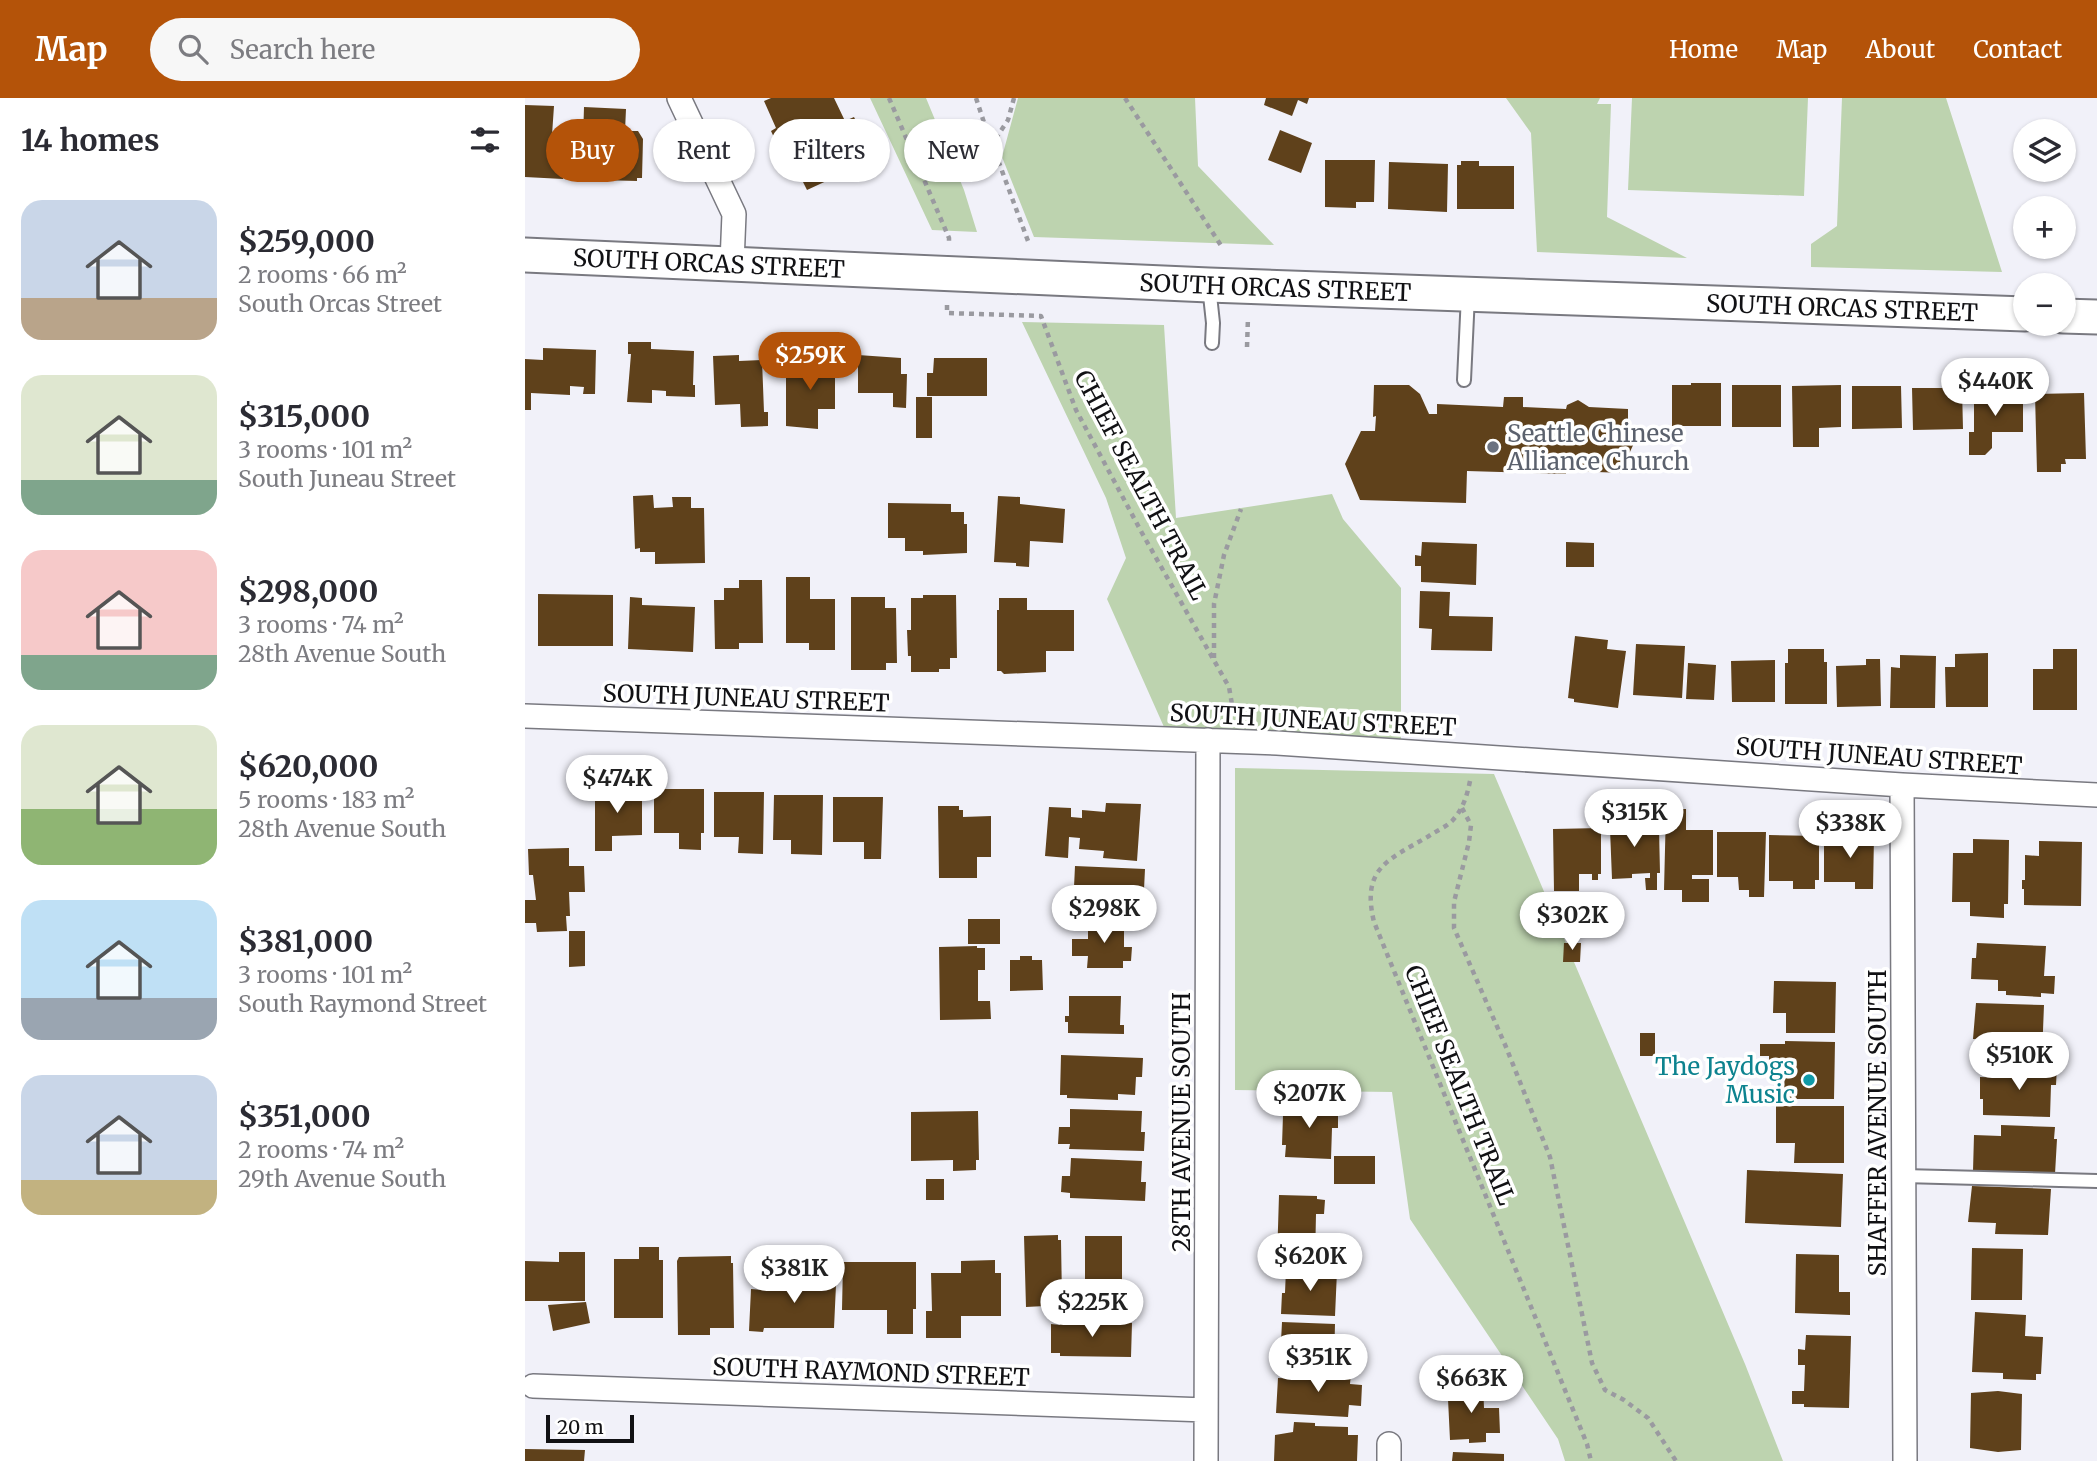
<!DOCTYPE html>
<meta charset="utf-8">
<style>
body{margin:0;font-family:Merriweather,serif;background:#f7f7f7;color:#2b2b33;height:100vh;display:flex;flex-direction:column;font-size:26px;white-space:nowrap}
*{box-sizing:border-box;margin:0}
p{font-size:23px;color:#7c7c81}
.icon{flex:none;width:38px;height:38px;fill:none;stroke:currentColor;stroke-width:2;stroke-linecap:round;stroke-linejoin:round}
.map{position:relative;flex:1;overflow:hidden}
.panel{display:flex;flex-direction:column;background:#fff;width:525px}
.panel>*{flex:none}
.guide{position:absolute;left:21px;top:21px;width:665px;height:63px;display:flex;gap:14px}
.tools{position:absolute;left:1488px;top:21px;display:grid;gap:14px}
.tools a{display:grid;place-items:center;width:63px;height:63px;border-radius:50%;background:#fff;box-shadow:0 2px 5px #0004;font-size:35px}
.scale{position:absolute;left:21px;bottom:18px;width:88px;box-sizing:border-box;padding-left:7px;border:4px solid #111114;border-top:0;font-size:19px;line-height:24px;white-space:nowrap;color:#111114;-webkit-text-stroke:5px #fff;paint-order:stroke}
.price{position:absolute;translate:-50% -60px;padding:0 16px;border-radius:24px;background:#fff;color:#222;font-size:23px;line-height:46px;filter:drop-shadow(0 2px 4px #0008)}
.price::after{content:'';position:absolute;left:50%;top:42px;width:21px;height:16px;margin-left:-10px;background:inherit;clip-path:polygon(0 0,100% 0,50% 100%)}
.price.on{background:#b45309;color:#fff}
ul{padding:0;list-style:none}
li{display:flex;align-items:center;gap:21px;height:175px;padding:0 21px}
li span{display:grid;place-items:center;flex:none;width:196px;height:140px;border-radius:21px;color:#555}
li>.icon{margin-inline-start:auto}
span .icon{width:84px;height:84px;fill:#fffc;stroke-width:1}
li b{font-size:30px}
h2{display:flex;justify-content:space-between;align-items:center;height:84px;padding:0 21px;font-size:30px}
.tag{padding:0 24px;border-radius:32px;background:#fff;box-shadow:0 2px 5px #0004;font-size:24px;line-height:63px}
.tag.on{background:#b45309;color:#fff}
header{display:flex;align-items:center;gap:42px;box-sizing:border-box;height:98px;padding:0 35px;background:#b45309;color:#fff}
header strong{font-size:33px}
nav{display:flex;gap:38px;margin-inline-start:auto;font-size:24px}
.search{width:490px;height:63px;background:#f7f7f7;display:flex;align-items:center;gap:18px;box-sizing:border-box;padding:0 24px;border-radius:38px;color:#7c7c81;font-size:26px}
main{display:flex;flex:1;min-height:0}
.map>svg:first-child{display:block}
.green{fill:#bdd3af}
.building{fill:#5f411b}
.lines{fill:none;stroke-linecap:round;stroke-linejoin:round}
.lane-casing{stroke:#797980;stroke-width:16}
.street-casing{stroke:#797980;stroke-width:26}
.secondary-casing{stroke:#797980;stroke-width:37}
.path{stroke:#9a9aa0;stroke-width:4.5;stroke-dasharray:5 5;stroke-linecap:butt}
.lane{stroke:#fff;stroke-width:12}
.street{stroke:#fff;stroke-width:23}
.secondary{stroke:#fff;stroke-width:33}
.worship-dot{fill:#6b7280;stroke:#fff;stroke-width:2.5}
.culture-dot{fill:#0f9aa8;stroke:#fff;stroke-width:2.5}
.labels{text-anchor:middle;dominant-baseline:central;stroke-width:7;stroke-linejoin:round;paint-order:stroke}
.street-label{font-size:24px;fill:#111114;stroke:#fff}
.worship-label{font-size:24px;fill:#5b616d;stroke:#fff;text-anchor:start}
.culture-label{font-size:24px;fill:#0d838f;stroke:#fff;text-anchor:end}
</style>
<header>
<strong>Map</strong>
<div class="search"><svg class="icon" aria-label="search" viewBox="0 0 24 24"><circle cx="10" cy="10" r="6"/><path d="M15 15l6 6"/></svg>Search here</div>
<nav><a>Home</a><a>Map</a><a>About</a><a>Contact</a></nav>
</header>
<main>
<section class="panel">
<h2>14 homes<svg class="icon" aria-label="filters" viewBox="0 0 24 24"><path d="M4 7h16M4 17h16"/><circle cx="9" cy="7" r="2"/><circle cx="15" cy="17" r="2"/></svg></h2>
<ul>
<li><span style="background:linear-gradient(#c9d6e8 70%,#b9a48a 0)"><svg class="icon" aria-label="home" viewBox="0 0 24 24"><path d="M3 11l9-7 9 7M6 9v11h12V9"/></svg></span><div><b>$259,000</b><p>2 rooms · 66 m²</p><p>South Orcas Street</p></div></li>
<li><span style="background:linear-gradient(#dfe7d0 75%,#7fa58c 0)"><svg class="icon" aria-label="home" viewBox="0 0 24 24"><path d="M3 11l9-7 9 7M6 9v11h12V9"/></svg></span><div><b>$315,000</b><p>3 rooms · 101 m²</p><p>South Juneau Street</p></div></li>
<li><span style="background:linear-gradient(#f6c9c9 75%,#7fa58c 0)"><svg class="icon" aria-label="home" viewBox="0 0 24 24"><path d="M3 11l9-7 9 7M6 9v11h12V9"/></svg></span><div><b>$298,000</b><p>3 rooms · 74 m²</p><p>28th Avenue South</p></div></li>
<li><span style="background:linear-gradient(#dfe7d0 60%,#8fb573 0)"><svg class="icon" aria-label="home" viewBox="0 0 24 24"><path d="M3 11l9-7 9 7M6 9v11h12V9"/></svg></span><div><b>$620,000</b><p>5 rooms · 183 m²</p><p>28th Avenue South</p></div></li>
<li><span style="background:linear-gradient(#bfe0f5 70%,#9aa5b1 0)"><svg class="icon" aria-label="home" viewBox="0 0 24 24"><path d="M3 11l9-7 9 7M6 9v11h12V9"/></svg></span><div><b>$381,000</b><p>3 rooms · 101 m²</p><p>South Raymond Street</p></div></li>
<li><span style="background:linear-gradient(#c9d6e8 75%,#c2b280 0)"><svg class="icon" aria-label="home" viewBox="0 0 24 24"><path d="M3 11l9-7 9 7M6 9v11h12V9"/></svg></span><div><b>$351,000</b><p>2 rooms · 74 m²</p><p>29th Avenue South</p></div></li>
</ul>
</section>
<div class="map">
<svg width="1572" height="1363" viewBox="0 0 1572 1363">
<rect width="100%" height="100%" fill="#f1f1f9"/>
<path class="green" d="M345 0H401L439 92 452 134 407 132Z
M493 0H670L673 68 749 147 509 139 477 59Z
M981 0H1075L1072 6H1086L1082 119 1162 160 1012 154 1006 35Z
M1107 0H1283L1279 98 1103 92Z
M1317 0H1421L1477 174 1286 169V146L1312 128Z
M497 224 639 227 651 420 807 396 818 421 876 490V641L639 629 582 501 601 460 581 400Z
M710 670 969 676 1220 1266 1258 1363H1040L1033 1341 885 1121 867 994 710 992Z"/>
<path class="building" d="M246 0H309L320 23 329 19 349 61 282 92 260 48 254 50 246 33 251 30 239 3Z
M741 0H784L782 6 773 2 767 18 739 7Z
M0 7 29 8 27 37H40L38 81 0 79Z
M59 9 101 11 100 33H113L118 41 117 80H112V83L74 82V75L57 74Z
M755 32 787 45 776 75 743 62Z
M800 62H850L849 104H831V110L800 109Z
M936 63H954V68H989V111H932V67H936Z
M864 64 923 66 922 114 863 111Z
M103 244H126V251L169 253 168 287H170V299L141 298V293L127 292V305L102 304 106 256H103Z
M18 250 71 252 70 296H58L59 289 45 288V297L6 295V312H0V261L18 262Z
M214 257V263L237 262 239 314H243V328L216 329 215 306 190 307 188 258Z
M333 257 376 260V276H382L381 310 368 309V295H333Z
M283 260H310V311H293V331L261 328V267H283Z
M409 260H462V298H402V275H408Z
M1166 285H1196V328H1147V287H1166Z
M849 287H884L895 296 904 316H912V306L978 309 979 299H998V309L1041 311 1042 307 1053 302 1064 309 1103 311V331H1105L1110 343 1104 356 1101 357V375L1041 373V376L942 373 941 405 835 402 820 366 836 333H850L851 318 848 319Z
M1207 287H1256V329H1207Z
M1316 287V329L1294 330V349H1268L1267 288Z
M1327 288H1376L1377 330 1327 331Z
M1387 290H1437L1438 331 1388 332Z
M1449 293H1498V334H1467V350L1460 357H1444V334H1449Z
M1559 295 1561 361H1540L1541 366H1536V374H1512L1510 296Z
M391 299H407V340H391Z
M128 397 129 410 148 409 147 399H166V410H179L180 465 130 466V454H115V450L110 451 108 398Z
M473 398 495 399V406L540 411 538 445 505 443 504 469 491 468V465L469 464Z
M363 405 426 406V414H439V426H442V455L398 457V453H380V440H363Z
M897 444 952 446 951 487 896 484V468H890V457L896 458Z
M1041 444 1069 445V469H1041Z
M261 479H285V501H310V552H284V545H261Z
M214 482H237L238 545H214V551H190L189 502H199V490H214Z
M895 493 925 494 924 518 968 519 967 553 906 552 907 531 894 530Z
M13 496 88 497V548H13Z
M398 497H431L432 560H425V571H414V574H386V558H383L382 532H386V500H398Z
M105 499 117 500V507L170 509 168 554 103 551Z
M326 499H360V510H371L372 565H361V572H326Z
M474 500H502V512H549V553H521V574L479 576 476 573H472V512H474Z
M1050 538 1083 542 1082 551 1101 553 1093 610 1049 604V601L1043 600Z
M1111 546 1160 548 1157 600 1108 597Z
M1263 551H1299V564H1302V606H1260V565H1263Z
M1528 551H1552V612H1508V571H1528Z
M1463 555V609H1421L1420 569H1430V556Z
M1375 557 1411 558 1410 610H1365L1366 569 1375 570Z
M1341 561H1355L1356 608 1312 609 1311 568 1341 567Z
M1250 562V604H1207L1206 563Z
M1163 565 1191 567 1189 602 1161 601Z
M70 689H117V737L87 738V753H70Z
M129 691H179V735H176V752L154 751V735H129Z
M189 694H239L238 756 213 755 214 739H189Z
M249 697H298L297 757 266 756V742H248Z
M308 699H358L356 761H339V744H308Z
M581 705 616 706 612 763 578 760 579 753 554 751 555 740 544 739 543 760 520 758 524 709 546 710V719L557 720V712L580 714Z
M413 708H434V712H438V719L466 718V759H452V780H414Z
M1088 709H1105L1106 728 1123 727V731L1134 730 1135 775H1132V792H1121L1120 780H1125V775L1107 776V780L1087 781 1085 731H1089Z
M1141 711H1161V732H1188V777H1167V781H1184V804H1157V792H1139Z
M1076 730V776H1073V782H1067V776H1054V793H1029L1028 731Z
M1192 734H1241L1239 799H1224V792H1214L1213 779H1192Z
M1244 737 1294 738V782H1290V791H1268V783H1244Z
M1299 738H1349L1348 791H1330V784H1299Z
M1448 741 1484 742 1483 806H1479V820L1445 818V804H1427L1428 755H1448Z
M1514 743 1557 744 1556 808 1499 807V791H1497V782H1500V757L1514 758Z
M44 750V768H59L60 794H44L45 818H41L42 833 12 834 11 825H0V802H11L8 777H4L3 751Z
M550 768 620 771 618 812 548 810Z
M443 821H475V846H443Z
M563 821 599 822V849H607L606 863H598V870H562L563 858H547V841H563Z
M44 833H60V868L44 869Z
M1039 845H1056L1055 864H1038Z
M1452 845 1521 848 1519 878H1530L1529 896 1516 895V899L1481 897V893H1473V882L1446 881 1447 860H1451Z
M452 848V850H460V872H453V903H465L466 921 415 922 414 849Z
M495 858H507V862H517L518 892 485 893V862H495Z
M1249 883 1311 884 1310 935H1261V915H1248Z
M544 898H596L595 927H599V936L543 935V924H540V918H544Z
M1451 905 1519 907 1517 958H1509V961L1481 958V955H1474V942L1448 941Z
M1115 935H1130V958H1115Z
M1260 943 1310 944 1309 1001H1259L1260 963H1244V958H1235V946H1260Z
M536 957 618 960 617 979H611L610 997 593 996V1002L542 1000V997H535Z
M1483 967 1532 968 1531 987H1526L1525 1019 1458 1017V1001H1455V979L1483 980Z
M762 1005 813 1006V1030H807L806 1061 760 1059 761 1047H757L758 1017H762Z
M1251 1008H1319V1065H1269L1270 1045H1251Z
M545 1011 617 1013 616 1034H620L619 1053 544 1051 545 1046H533L534 1029H545Z
M453 1013 454 1062H451V1072L428 1073V1062L386 1063V1014Z
M1476 1027 1530 1029 1529 1041H1532L1530 1076 1448 1073 1449 1037 1476 1038Z
M809 1058H850V1086H809Z
M546 1060 617 1063 616 1084H621L620 1103 545 1100V1095L536 1094 537 1078H545Z
M1222 1072 1318 1076 1316 1129 1220 1125Z
M401 1081H419V1102H401Z
M1447 1088 1526 1091 1523 1137 1470 1136 1471 1125 1443 1124Z
M754 1097 792 1098V1101L800 1102 799 1116H791L790 1163 752 1162Z
M533 1137V1142H536L537 1201 520 1202V1208L501 1209 499 1138Z
M560 1138H597V1186H601V1215H560Z
M114 1149H134V1162H138V1220H89V1161H114Z
M1447 1150 1498 1151 1497 1202H1446Z
M34 1154H60V1203H0V1163L34 1164Z
M1271 1156 1314 1157V1194H1325V1217L1270 1215Z
M206 1158V1165H208L209 1230H185V1237H153L152 1163 154 1159Z
M470 1162V1175H476V1218H436V1240H401V1213H407L406 1175H436V1163Z
M318 1164H391V1211H388V1236H362V1212H317Z
M761 1171 812 1173 810 1218 756 1216 757 1195H760Z
M291 1178H308V1187H311L309 1230H239L238 1234 224 1233 226 1191 238 1192V1184L267 1185V1180L291 1181Z
M61 1204 65 1225 28 1233 23 1207Z
M1450 1214 1501 1217 1500 1238 1518 1239 1516 1276H1511V1282L1478 1281V1275L1447 1274Z
M536 1224 607 1225 606 1259 535 1258V1255H526V1226L535 1227Z
M757 1224 810 1226 809 1265 755 1263Z
M1281 1237 1326 1238 1324 1310 1279 1309V1306H1267V1293H1279L1280 1267H1273V1251L1280 1252Z
M780 1272 826 1275 825 1286 837 1287 836 1308 824 1307 823 1319 751 1315 753 1280 780 1281Z
M958 1286 959 1310H974L975 1335H961V1344L944 1345V1341L925 1342 923 1301H926L925 1288Z
M1473 1293 1497 1296 1496 1352 1473 1354 1445 1350 1446 1295Z
M769 1324 790 1325V1328L823 1329V1337H833L832 1363H749L750 1337 768 1334Z
M0 1351 60 1352 59 1363H0Z
M928 1354 979 1356V1363H927Z"/>
<g class="lines">
<g class="lane-casing">
<path id="lane" d="M684 188 688 225 687 245
M939 282 943 197
M1378 1078 1572 1083"/>
</g>
<g class="street-casing">
<path id="street" d="M154 0 209 116 207 165
M0 618 752 645 1377 687 1572 697
M1377 687 1380 1363
M8 1288 681 1312
M681 1363 683 642
M864 1363V1346"/>
</g>
<g class="secondary-casing">
<g id="secondary">
<path id="s1" d="M0 157 684 187 1500 216"/>
<path d="M1538 218 1572 219"/>
</g>
</g>
<path class="path" d="M364 0 424 140V145
M451 0 466 46
M489 0 483 22 467 46 503 143
M600 0 697 149
M422 207V215L516 218 551 312 617 435 704 589 709 618
M722 249 723 219
M689 560V506L699 457 716 411
M945 683C942 698 938 711 927 723 921 729 911 733 904 738 863 762 836 770 849 824L1062 1346 1066 1363
M937 710 946 727 944 744 929 804V830L981 949 1025 1059 1067 1265 1080 1292 1099 1302 1123 1320 1151 1363"/>
<use href="#lane" class="lane"/>
<use href="#street" class="street"/>
<use href="#secondary" class="secondary"/>
</g>
<circle class="worship-dot" cx="968" cy="349" r="7"/>
<circle class="culture-dot" cx="1284" cy="982" r="7"/>
<g class="labels">
<g class="street-label">
<text stroke="none"><textPath href="#s1" startOffset="184">SOUTH ORCAS STREET</textPath></text>
<text stroke="none"><textPath href="#s1" startOffset="751">SOUTH ORCAS STREET</textPath></text>
<text stroke="none"><textPath href="#s1" startOffset="1318">SOUTH ORCAS STREET</textPath></text>
<text transform="translate(616 387) rotate(62)">CHIEF SEALTH TRAIL</text>
<text transform="translate(221 600) rotate(2)">SOUTH JUNEAU STREET</text>
<text transform="translate(788 622) rotate(3)">SOUTH JUNEAU STREET</text>
<text transform="translate(1354 658) rotate(4)">SOUTH JUNEAU STREET</text>
<text transform="translate(935 987) rotate(68)">CHIEF SEALTH TRAIL</text>
<text transform="translate(656 1024) rotate(-90)">28TH AVENUE SOUTH</text>
<text transform="translate(1352 1025) rotate(-90)">SHAFFER AVENUE SOUTH</text>
<text transform="translate(346 1274) rotate(2)">SOUTH RAYMOND STREET</text>
</g>
<g class="worship-label">
<text x="982" y="335">Seattle Chinese<tspan x="982" dy="28">Alliance Church</tspan></text>
</g>
<g class="culture-label">
<text x="1270" y="968">The Jaydogs<tspan x="1270" dy="28">Music</tspan></text>
</g>
</g>
</svg>
<div class="tools">
<a><svg class="icon" aria-label="layers" viewBox="0 0 24 24"><path d="M12 4l9 5-9 5-9-5zM3 14l9 5 9-5"/></svg></a>
<a>+</a>
<a>−</a>
</div>
<div class="scale">20 m</div>
<b class="price on" style="left:285px;top:294px">$259K</b>
<b class="price" style="left:1470px;top:320px">$440K</b>
<b class="price" style="left:92px;top:717px">$474K</b>
<b class="price" style="left:1109px;top:751px">$315K</b>
<b class="price" style="left:1325px;top:762px">$338K</b>
<b class="price" style="left:579px;top:847px">$298K</b>
<b class="price" style="left:1047px;top:854px">$302K</b>
<b class="price" style="left:1494px;top:994px">$510K</b>
<b class="price" style="left:784px;top:1032px">$207K</b>
<b class="price" style="left:785px;top:1195px">$620K</b>
<b class="price" style="left:269px;top:1207px">$381K</b>
<b class="price" style="left:567px;top:1241px">$225K</b>
<b class="price" style="left:793px;top:1296px">$351K</b>
<b class="price" style="left:946px;top:1317px">$663K</b>
<div class="guide">
<a class="tag on">Buy</a>
<a class="tag">Rent</a>
<a class="tag">Filters</a>
<a class="tag">New</a>
</div>
</div>
</main>
